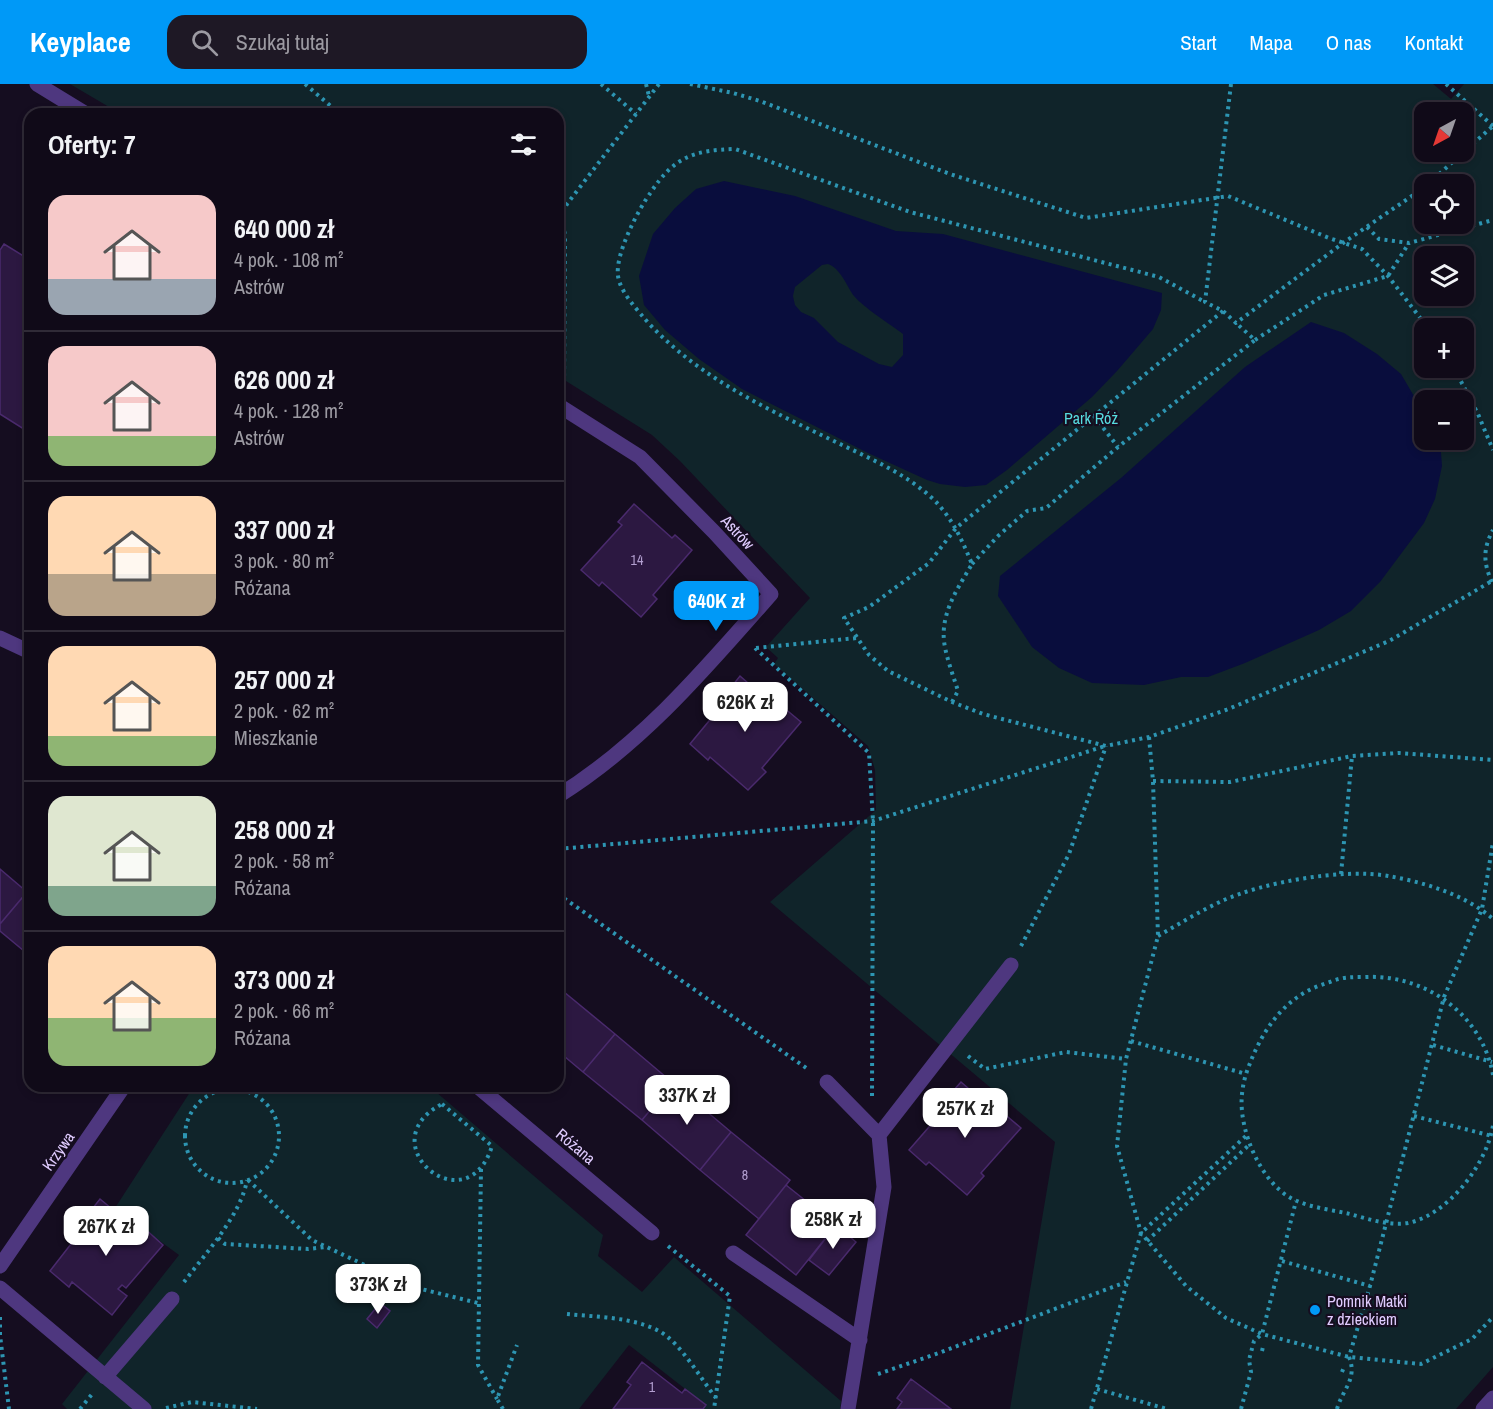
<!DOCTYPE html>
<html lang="pl">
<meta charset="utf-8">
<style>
body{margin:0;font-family:"Archivo Narrow",sans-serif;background:#1e1825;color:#f1f3f6;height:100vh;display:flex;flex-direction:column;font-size:22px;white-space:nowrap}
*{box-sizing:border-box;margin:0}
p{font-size:20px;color:#9c9aa2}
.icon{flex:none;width:33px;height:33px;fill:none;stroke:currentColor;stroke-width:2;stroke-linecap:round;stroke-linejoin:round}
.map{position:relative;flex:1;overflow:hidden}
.drawer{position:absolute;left:24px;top:24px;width:540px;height:984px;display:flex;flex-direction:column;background:#100a18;border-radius:18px;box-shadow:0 3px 9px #0003,0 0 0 2px #302b37}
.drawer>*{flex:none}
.needle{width:39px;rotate:220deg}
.buttons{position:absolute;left:1414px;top:18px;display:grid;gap:12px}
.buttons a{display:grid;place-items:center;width:60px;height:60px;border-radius:12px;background:#100a18;box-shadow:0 3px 9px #0003,0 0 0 2px #302b37;font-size:30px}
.price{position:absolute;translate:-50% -51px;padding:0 14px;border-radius:12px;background:#fff;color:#222;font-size:20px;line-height:39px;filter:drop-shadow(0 2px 3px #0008)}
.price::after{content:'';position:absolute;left:50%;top:36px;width:18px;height:14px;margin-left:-9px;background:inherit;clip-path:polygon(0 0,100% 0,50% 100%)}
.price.on{background:#0099f7;color:#fff}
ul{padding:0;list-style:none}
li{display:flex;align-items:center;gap:18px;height:150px;padding:0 24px}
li+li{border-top:2px solid #302b37}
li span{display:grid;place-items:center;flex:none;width:168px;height:120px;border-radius:18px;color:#555}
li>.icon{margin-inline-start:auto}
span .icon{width:72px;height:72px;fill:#fffc;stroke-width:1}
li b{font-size:26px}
h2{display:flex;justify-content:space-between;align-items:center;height:72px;padding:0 24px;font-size:26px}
header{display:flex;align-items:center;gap:36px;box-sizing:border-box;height:84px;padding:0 30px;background:#0099f7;color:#fff}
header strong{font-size:28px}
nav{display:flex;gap:33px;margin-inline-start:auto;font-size:21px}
.search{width:420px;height:54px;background:#1e1825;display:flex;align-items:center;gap:15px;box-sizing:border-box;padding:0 21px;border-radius:18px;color:#9c9aa2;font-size:22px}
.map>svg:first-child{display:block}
.green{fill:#10242a;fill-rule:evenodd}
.water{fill:#090d3d;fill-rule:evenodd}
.building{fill:#2c1841;stroke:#4a2a6d;stroke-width:1.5}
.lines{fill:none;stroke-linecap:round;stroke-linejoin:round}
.path{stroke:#2d95b2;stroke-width:4;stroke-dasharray:3 4.5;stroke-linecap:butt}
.service{stroke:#4e377f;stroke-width:15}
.minor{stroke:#4e377f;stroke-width:15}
.poi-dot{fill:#0099f7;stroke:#150d20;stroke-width:2}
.labels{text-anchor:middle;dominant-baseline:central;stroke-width:4.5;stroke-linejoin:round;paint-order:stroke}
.number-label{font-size:14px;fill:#b39fd0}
.park-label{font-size:16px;fill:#57dbdf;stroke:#150d20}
.street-label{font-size:16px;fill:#e0ccff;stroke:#150d20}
.poi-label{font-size:16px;fill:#e0ccff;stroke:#150d20;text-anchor:start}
</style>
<header>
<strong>Keyplace</strong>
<div class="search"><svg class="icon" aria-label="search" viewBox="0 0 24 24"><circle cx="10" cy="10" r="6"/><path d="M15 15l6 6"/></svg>Szukaj tutaj</div>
<nav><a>Start</a><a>Mapa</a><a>O nas</a><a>Kontakt</a></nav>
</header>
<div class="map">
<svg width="1493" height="1325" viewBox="0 0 1493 1325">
<rect width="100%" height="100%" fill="#150d20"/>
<path class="green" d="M70 0H1433L1451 15 1464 0H1493V1283L1456 1325H1010L1055 1058 770 818 876 726 875 686 868 662 774 580 778 574 766 563 810 514 680 377 652 351 558 292V30H121ZM1425 28H1464V68H1425ZM1425 100H1464V140H1425ZM1425 172H1464V212H1425ZM1425 244H1464V284H1425ZM1425 316H1464V356H1425Z
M194 1002H429L603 1151 598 1172 642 1208 674 1173 841 1317 840 1325H703L702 1318 629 1261 579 1325H67L62 1320 179 1171 115 1124Z"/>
<path class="water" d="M724 97 795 112 896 147 943 150 1162 209 1161 226 1153 245 1117 287 1092 313 1007 386 986 401 965 403 940 400 927 396 868 369 742 305 699 275 665 246 644 221 639 192 653 150 675 124 696 105ZM828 180C841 185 846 201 854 212 864 224 890 240 903 250V271L892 283 879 280 838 258 814 234 801 228 795 221 793 212 795 203 822 181Z
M1311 238 1344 249 1377 270 1401 290 1425 331V356H1440L1442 382 1435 415 1424 439 1380 498 1351 527 1319 546 1245 579 1208 593H1181L1144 601 1092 599 1059 584 1032 563 998 512 1000 492 1121 394 1245 283Z"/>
<path class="building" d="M4 160 30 176V349L0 330V166Z
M634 420 672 454 675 451 692 466 653 511 657 515 641 533 602 498 599 502 581 486 622 441 618 438Z
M740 592 780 627 783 623 801 638 762 684 766 688 748 706 710 673 708 676 690 660 728 614 725 611Z
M0 785 27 808 0 840Z
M27 808 30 811V872L0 847V840Z
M558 903 615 950 583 988 558 967Z
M615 950 673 999 642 1036 583 988Z
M961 998 999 1031 1002 1028 1021 1044 981 1089 984 1092 967 1111 929 1078 926 1081 909 1066 949 1020 945 1016Z
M673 999 731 1048 700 1086 642 1036Z
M731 1048 790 1096 759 1135 700 1086Z
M786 1101 836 1141 796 1191 746 1151Z
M100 1115 140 1148 144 1144 163 1161 126 1204 122 1201 118 1205 127 1212 112 1231 72 1198 69 1203 50 1187 85 1142 89 1145 93 1140 85 1134Z
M836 1141 856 1158 829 1191 809 1176Z
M380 1219 390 1227 377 1244 367 1235Z
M642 1278 682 1309 685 1305 706 1321 703 1325H613L631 1301 627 1298Z
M911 1295 951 1325H897L902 1318 897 1314Z"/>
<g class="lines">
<path class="path" d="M305 0 340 30
M601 0 636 30
M646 0 649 12
M690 0 733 9 760 17 950 90 1086 134 1228 112 1329 154 1362 165 1388 192 1428 244
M1231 0 1205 218 1223 227 1236 239 1343 159 1425 103
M1446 0 1493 42
M1428 100 1493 42
M1367 143 1379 155 1409 159 1493 136
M1223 227 956 444 929 479 869 523 844 534 869 571 888 587 952 618 983 630 1106 662 1149 653 1226 626 1389 557 1492 497
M1255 256 1324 211 1388 192 1409 159
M1454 284 1478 330 1493 366
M564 300 565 151 561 132 567 120 659 0
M1094 332 1118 363
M972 480 998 452 1027 427 1046 424 1118 363 1255 256 1236 239
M1492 498C1483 479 1483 464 1493 446
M755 564 869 669 873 737 872 1012
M756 564 857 554
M952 618 958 607C953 591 946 573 944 557 941 528 958 504 972 480 962 456 952 433 932 414 906 390 871 375 838 359 769 326 696 293 644 234 635 223 620 207 618 192 615 170 638 126 651 108 674 73 694 66 735 65L910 128 1159 193 1205 218
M1149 653 1153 697 1158 852 1126 975 1117 1062 1141 1149 1186 1202 1226 1234 1262 1250 1349 1273 1421 1280 1472 1255 1493 1233
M1153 697 1230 698 1352 672 1399 669 1493 676
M558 765 873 737 1105 662
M1341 790 1352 672
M558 810 809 986
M1158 852C1179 840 1200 827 1222 817 1263 798 1344 784 1388 792 1424 798 1466 811 1493 835
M1021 862 1069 770 1106 662
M1131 957 1246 990
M1433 961 1492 978
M968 972 985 985 1066 968 1126 975
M1493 991C1482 930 1425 890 1365 893 1352 893 1341 893 1330 898 1321 901 1312 904 1304 909 1278 924 1261 951 1250 979 1246 989 1243 999 1242 1010 1238 1046 1262 1103 1297 1117 1313 1124 1333 1126 1350 1130 1368 1135 1389 1142 1408 1139 1448 1131 1487 1080 1493 1041
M185 1052a47 47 0 1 1 94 0a47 47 0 1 1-94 0Z
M442 1020 492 1062C467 1143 367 1059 442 1020Z
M1414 1032 1492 1052
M481 1085 478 1281 497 1315
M248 1096 312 1156 409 1202 478 1219
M218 1154 225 1160 308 1165 326 1163
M1147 1157 1250 1060
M668 1162 730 1212 714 1325
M1282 1177 1370 1202
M184 1198C205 1170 241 1131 247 1096
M567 1230C597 1233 632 1233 659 1247 680 1258 701 1295 716 1314
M0 1233V1251L9 1325
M1262 1267 1263 1263
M1342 1288 1344 1283
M878 1290 936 1270 1126 1198
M1097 1305 1167 1325
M166 1324 192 1318 257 1325
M80 1325 93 1309
M503 1325 497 1315 517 1261
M1091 1325 1141 1149 1247 1051
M1241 1325 1251 1288 1249 1276 1254 1257 1262 1250 1296 1117
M1337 1325C1342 1306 1358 1295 1349 1273L1370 1202 1444 913 1482 825 1493 758"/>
<path class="service" d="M0 554 30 568
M827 998 879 1051
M733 1169 860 1256
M0 1204 144 1325
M105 1293 172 1215
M848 1325 884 1103 879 1051 1011 881"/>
<path class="minor" d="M37 0 86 30
M558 321 640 373 714 448 771 510C706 584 642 660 558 712
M477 1002 652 1149
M0 1182 124 1002
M1483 1325 1493 1314"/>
</g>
<circle class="poi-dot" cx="1315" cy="1226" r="6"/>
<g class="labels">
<g class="number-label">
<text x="637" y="476">14</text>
<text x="745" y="1091">8</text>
<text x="652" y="1303">1</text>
</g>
<g class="park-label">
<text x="1091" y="334">Park Róż</text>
</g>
<g class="street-label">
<text transform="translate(738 448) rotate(47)">Astrów</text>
<text transform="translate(576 1062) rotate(40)">Różana</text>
<text transform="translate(58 1067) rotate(-55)">Krzywa</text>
</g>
<g class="poi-label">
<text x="1327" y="1217">Pomnik Matki<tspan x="1327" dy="18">z dzieckiem</tspan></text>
</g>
</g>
</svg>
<div class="buttons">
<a><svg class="needle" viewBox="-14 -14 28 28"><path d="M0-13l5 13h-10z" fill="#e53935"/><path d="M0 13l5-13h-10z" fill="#9c9aa2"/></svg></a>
<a><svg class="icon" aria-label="locate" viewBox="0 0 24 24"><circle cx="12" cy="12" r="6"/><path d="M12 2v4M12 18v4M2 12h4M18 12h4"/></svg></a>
<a><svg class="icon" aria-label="layers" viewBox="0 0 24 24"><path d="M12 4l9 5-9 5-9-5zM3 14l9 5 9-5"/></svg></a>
<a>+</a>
<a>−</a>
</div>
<b class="price on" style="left:716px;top:548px">640K zł</b>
<b class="price" style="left:745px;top:649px">626K zł</b>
<b class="price" style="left:687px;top:1042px">337K zł</b>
<b class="price" style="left:965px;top:1055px">257K zł</b>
<b class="price" style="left:833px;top:1166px">258K zł</b>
<b class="price" style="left:106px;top:1173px">267K zł</b>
<b class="price" style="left:378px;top:1231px">373K zł</b>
<section class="drawer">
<h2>Oferty: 7<svg class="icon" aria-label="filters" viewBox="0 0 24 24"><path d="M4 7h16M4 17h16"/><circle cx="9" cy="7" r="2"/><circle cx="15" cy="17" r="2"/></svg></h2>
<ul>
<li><span style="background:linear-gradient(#f6c9c9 70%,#9aa5b1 0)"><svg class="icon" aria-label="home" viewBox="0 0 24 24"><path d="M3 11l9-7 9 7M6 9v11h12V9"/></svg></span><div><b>640 000 zł</b><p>4 pok. · 108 m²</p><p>Astrów</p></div></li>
<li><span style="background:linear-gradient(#f6c9c9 75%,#8fb573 0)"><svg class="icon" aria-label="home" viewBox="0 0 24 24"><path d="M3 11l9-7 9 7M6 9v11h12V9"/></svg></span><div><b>626 000 zł</b><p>4 pok. · 128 m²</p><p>Astrów</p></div></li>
<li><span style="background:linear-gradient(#ffd9b3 65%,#b9a48a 0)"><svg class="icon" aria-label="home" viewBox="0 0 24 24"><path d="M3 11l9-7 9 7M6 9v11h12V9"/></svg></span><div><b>337 000 zł</b><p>3 pok. · 80 m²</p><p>Różana</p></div></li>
<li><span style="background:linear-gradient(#ffd9b3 75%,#8fb573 0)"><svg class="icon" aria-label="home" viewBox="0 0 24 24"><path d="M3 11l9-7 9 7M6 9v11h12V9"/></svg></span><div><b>257 000 zł</b><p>2 pok. · 62 m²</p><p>Mieszkanie</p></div></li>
<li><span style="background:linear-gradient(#dfe7d0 75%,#7fa58c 0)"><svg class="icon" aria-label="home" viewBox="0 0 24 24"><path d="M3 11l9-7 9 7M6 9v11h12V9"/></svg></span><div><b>258 000 zł</b><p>2 pok. · 58 m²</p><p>Różana</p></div></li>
<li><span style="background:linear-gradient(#ffd9b3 60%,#8fb573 0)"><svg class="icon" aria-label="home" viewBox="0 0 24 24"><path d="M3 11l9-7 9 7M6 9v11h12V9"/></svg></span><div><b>373 000 zł</b><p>2 pok. · 66 m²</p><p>Różana</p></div></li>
</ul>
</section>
</div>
